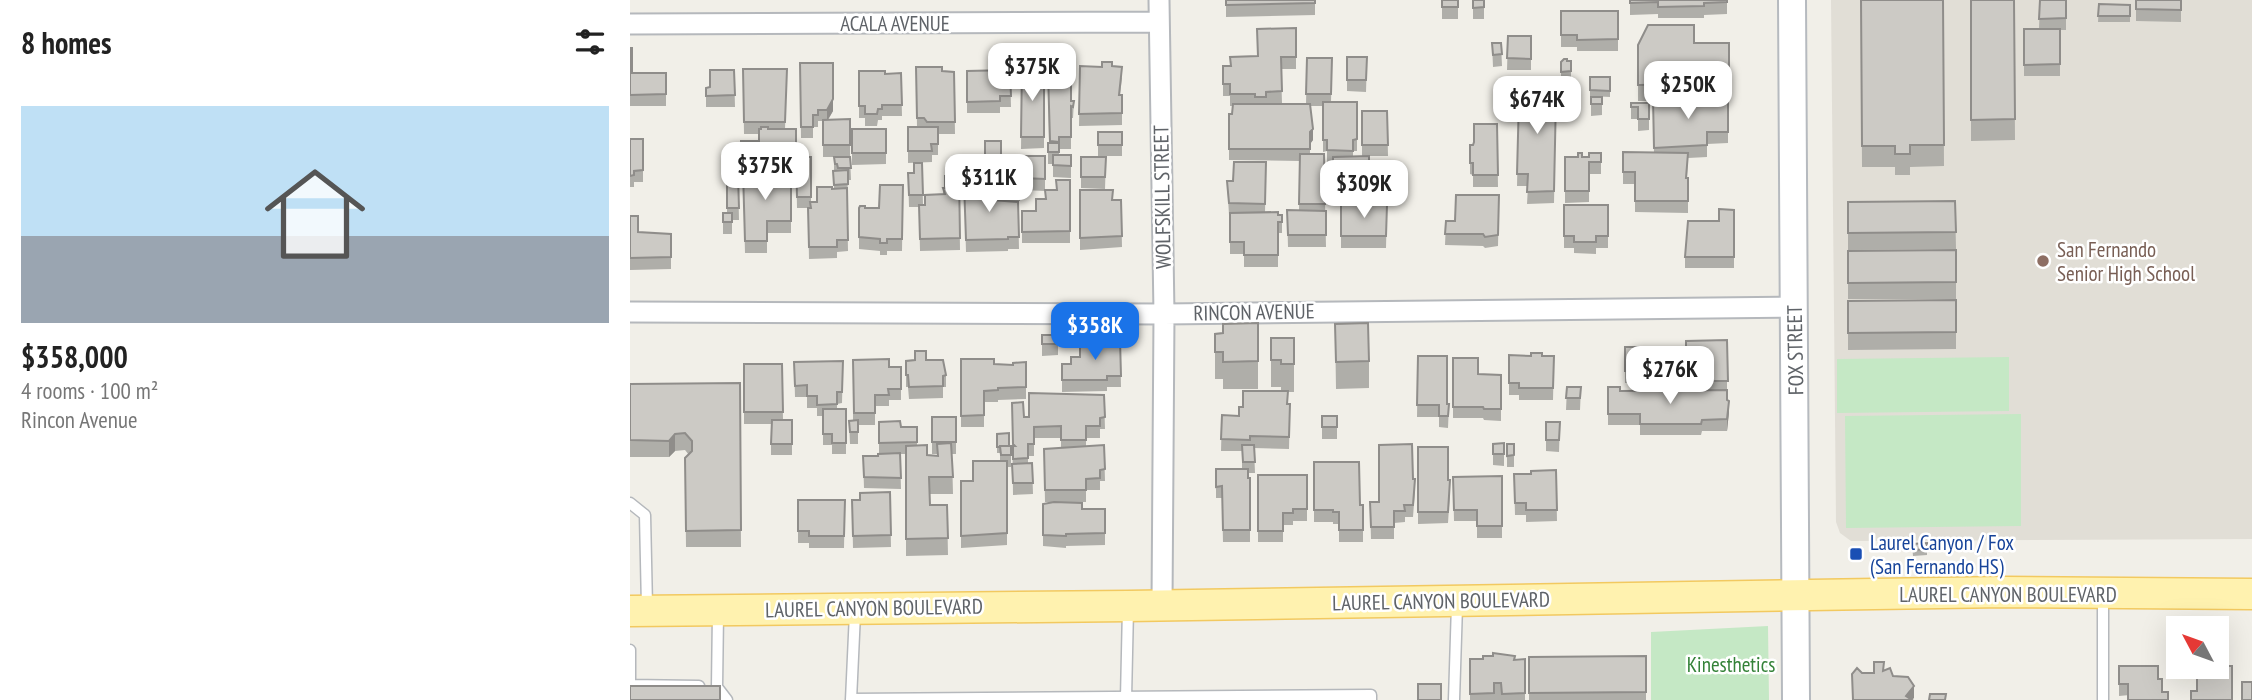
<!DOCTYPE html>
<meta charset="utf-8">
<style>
body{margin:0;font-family:"PT Sans Narrow",sans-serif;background:#f2f2f2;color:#222;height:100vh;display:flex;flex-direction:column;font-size:26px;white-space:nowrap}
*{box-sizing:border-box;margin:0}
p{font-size:23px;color:#767676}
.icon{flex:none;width:38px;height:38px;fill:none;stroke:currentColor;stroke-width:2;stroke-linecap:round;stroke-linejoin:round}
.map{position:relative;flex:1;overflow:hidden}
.sheet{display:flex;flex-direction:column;background:#fff;width:630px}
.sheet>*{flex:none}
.needle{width:46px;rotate:311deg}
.controls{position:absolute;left:1536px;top:616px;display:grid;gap:14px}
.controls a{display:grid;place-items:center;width:63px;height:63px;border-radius:0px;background:#fff;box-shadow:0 7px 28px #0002;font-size:35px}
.price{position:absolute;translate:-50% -60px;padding:0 16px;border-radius:14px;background:#fff;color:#222;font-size:23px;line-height:46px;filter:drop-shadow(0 2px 4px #0008)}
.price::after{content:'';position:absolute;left:50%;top:42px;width:21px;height:16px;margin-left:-10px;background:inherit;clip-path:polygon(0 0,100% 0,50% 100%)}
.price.selected{background:#1a73e8;color:#fff}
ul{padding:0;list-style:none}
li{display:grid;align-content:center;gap:14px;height:371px;padding:0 21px}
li+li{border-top:2px solid #e0e0e0}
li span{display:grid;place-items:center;height:217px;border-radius:0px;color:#555}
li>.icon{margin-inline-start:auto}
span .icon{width:126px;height:126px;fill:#fffc;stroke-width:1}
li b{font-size:30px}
h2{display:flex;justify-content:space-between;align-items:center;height:84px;padding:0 21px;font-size:30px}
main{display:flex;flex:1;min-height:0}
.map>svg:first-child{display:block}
.education{fill:#e1ded6}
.green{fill:#c5e8c5}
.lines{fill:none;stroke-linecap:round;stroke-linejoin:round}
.lane-casing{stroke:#b5b8bc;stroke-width:13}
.street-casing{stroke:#b5b8bc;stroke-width:23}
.secondary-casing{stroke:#b6babf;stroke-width:30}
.primary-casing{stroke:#f2c960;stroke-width:33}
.lane{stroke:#fff;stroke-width:10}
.street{stroke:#fff;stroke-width:19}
.secondary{stroke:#fff;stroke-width:26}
.primary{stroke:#fff2af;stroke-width:30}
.wall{fill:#afaea9}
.shaded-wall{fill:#8f8d8a}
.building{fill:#cccac5;stroke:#8f8d8a;stroke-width:2}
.education-dot{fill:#8d6e63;stroke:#fff;stroke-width:2.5}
.transit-dot{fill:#1a4fb4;stroke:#fff;stroke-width:2.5}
.labels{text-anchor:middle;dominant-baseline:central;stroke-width:5;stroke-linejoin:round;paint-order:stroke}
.street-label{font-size:21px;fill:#5f6368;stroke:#fff}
.education-label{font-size:21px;fill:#785e54;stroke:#fff;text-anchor:start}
.transit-label{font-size:21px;fill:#164399;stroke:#fff;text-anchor:start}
.park-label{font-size:21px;fill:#348238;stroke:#fff}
</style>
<main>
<section class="sheet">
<h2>8 homes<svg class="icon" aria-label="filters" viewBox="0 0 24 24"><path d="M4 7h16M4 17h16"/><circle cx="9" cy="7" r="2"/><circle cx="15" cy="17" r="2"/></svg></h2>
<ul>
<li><span style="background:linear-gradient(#bfe0f5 60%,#9aa5b1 0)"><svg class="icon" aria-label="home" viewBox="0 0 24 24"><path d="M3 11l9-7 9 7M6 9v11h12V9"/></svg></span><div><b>$358,000</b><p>4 rooms · 100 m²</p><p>Rincon Avenue</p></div></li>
</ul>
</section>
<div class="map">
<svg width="1622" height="700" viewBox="0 0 1622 700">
<rect width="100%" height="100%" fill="#f1efe8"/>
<path class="education" d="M1201 0H1622V539L1221 541 1210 533 1206 522Z"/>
<path class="green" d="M1379 357V411L1207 413V359Z
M1391 414V526L1216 528 1215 416Z
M1138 626 1139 700H1021V632Z"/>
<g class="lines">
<g class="lane-casing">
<path id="lane" d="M0 503 15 515 17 607
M88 613 87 687 97 700
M0 650V685L69 686
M496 698 498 608
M221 699 741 695V700
M221 700 225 613
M824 700 827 605
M1473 700V596"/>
</g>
<g class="street-casing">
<path id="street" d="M529 0 534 314 532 605
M0 24 529 22
M0 312 534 314 1164 307"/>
</g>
<g class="secondary-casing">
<path id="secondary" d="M1162 0 1166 700"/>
</g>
<g class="primary-casing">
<path id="primary" d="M0 611 498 606 1374 592 1622 594"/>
</g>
<use href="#lane" class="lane"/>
<use href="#street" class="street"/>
<use href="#secondary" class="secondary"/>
<use href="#primary" class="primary"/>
</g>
<path class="wall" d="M596 0H685V15L596 17Z
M812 0H828V19H812Z
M843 0H854V19H843Z
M1000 0H1097V14L1074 15V18H1028V14L1000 15Z
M1231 0H1313L1314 166 1280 167V175H1265V167H1232Z
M1341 0H1384L1385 140 1341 141Z
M1410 0H1436V30H1430V76H1394V29H1409Z
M1506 0H1551V22L1506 21Z
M1469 4 1500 5V22H1468Z
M931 11H988V51H947V47H931Z
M666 28V69H651L652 103 636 104H676L677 58H702L701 102H727V151H723V157L732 156V111H757L758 156H739V181H745V197H740V205H757L756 248H711V205H724L723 193H703V162H697V151L693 152V106H680L683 140 680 144V154H694L696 247H658L657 210H669L670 161 599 160V114H602L603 106H600V96H593V66H601L628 56Z
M878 36H901V70H877Z
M862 43H871L872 66 863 67Z
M1064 43H1099V92H1066V100L1098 99V143L1077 144V157L1058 158 1057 178H1058V213L1005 212V184H993V152L1024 153 1023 101H1008V45Z
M0 48 2 73H36V106H0Z
M717 57H737L736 92 717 91Z
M941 61V77L931 78V62Z
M170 63 203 111 198 120 220 119V157H193V121H188V127H183V138H171Z
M392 65 402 73H414V148L391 149Z
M450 66H482L492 78 490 95H492V125L449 126Z
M286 67 312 71 324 72 325 134H308V155H302V162L278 163V127H287Z
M113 69H157L155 129H166V165H129V134H114Z
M104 70 105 107H76V88L80 87Z
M380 70 381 107H370V113H337V71Z
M229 71 255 74 271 73 272 116H252V120H248L247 126H235V118H229Z
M418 72 441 101H444L443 118H441V149H429V155H441V178L423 177V164H418V143H419Z
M960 77H980V97L960 96Z
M926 97 924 203 897 204 898 186H887L889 98Z
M934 97H947V117H934Z
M961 97H972V115L961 116Z
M1001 103H1019V130L1008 131V119H1001Z
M867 124 868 187H843V175L840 174V145H843Z
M222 129H256V164L222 165Z
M468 132H492V156H468Z
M0 139H13V182H4V187H0Z
M111 141H127V166L111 167Z
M355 141 371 156H389L390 201H370L388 202 389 249H378V251L336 252 334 182 362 200 368 201 366 163H355Z
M971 153V174H959V202L935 203V157H959Z
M392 156H415V191L392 190Z
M166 157H181V202H187L204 189V157H220L221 180H218L217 196 218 251 207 252V258L179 259 178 208H167Z
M451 157H476L475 189 451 188Z
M636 162 635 213 652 215V233H648V267H614V254H600V215H599L597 181H603Z
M292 163 293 205H295L313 194V188H315L329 175 330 250 290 251 289 207H279L278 173H284Z
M113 171 161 173V233H137V253H115Z
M97 175H108L109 220H102V234H93V213H97Z
M440 180V243H392V211H406L415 199Z
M273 185 272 251H257V255H250V251L229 249V208H249Z
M450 190 482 200H491L492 247 450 250Z
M869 195 868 246 855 248 853 246 815 245 816 221H825Z
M1325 201 1326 249 1218 250V202Z
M934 205H978V248H966V254L944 253V248H934Z
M1104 210V268H1055V257L1089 221Z
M0 216 8 232 41 234V269L0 270Z
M1326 250V299H1218V251Z
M1326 300V349L1218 350V301Z
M628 323V389H593V379H585V334L593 333Z
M705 324 739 361V388L706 389Z
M412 335H428V355L412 356Z
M641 338H664V392H658V404H660L659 449 624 448 625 473H618V478H620V542H593L592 498H586V469H612V451H591L592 415 609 416 613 407 651 391V387H641Z
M490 340 491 387H477V391L432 392V364H441L450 357Z
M1097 340V400L1099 412 1097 431H1072L1071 435H1010V425H978V387L990 391 1037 390V350H1056Z
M995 347 1019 357 1023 358V383H995Z
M879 355 924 356 923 400H889V395H879Z
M788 356 817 404H819L818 428 809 427V417H787Z
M823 358 848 374 871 375V421L854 420 853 418H823Z
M331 359 364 364 383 365 396 362V399L368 400V402H354V427H331Z
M223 360 259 367H271V400H259V406H245V425H228V444H220L219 421 223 420Z
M296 360 316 375V387H313V398L279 399 278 387H276V361Z
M213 361 212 403 207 404V409H216V454H202V445H193V416H187V408H177V397H165L164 362Z
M114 364H152L153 420H162V455H141V424H114Z
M110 383 111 547H56L55 458 59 455 55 450 45 451 39 457H0V384Z
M937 387H951L950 410H936Z
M474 395 475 429H470V438H456V446L474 445 475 481H470V490H456V502H415L414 449 431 448V438H404V456H398V463H402L403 494 383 495 382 403 394 417H399Z
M692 416H707V439H692Z
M302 417H326V454H322L323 494H299L300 505H317L318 555 276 556V454H270L271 489 234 488 233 456H248L249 454V422L271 427H287V445L297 455 308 456V454H302Z
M916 422H930L929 452 916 451Z
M367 434 379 446H381V467H377V545L331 548V481H343L370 461V453H367Z
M874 443V466L863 465V444Z
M877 444H884V467H877Z
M788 447 818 480 820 492 818 523 788 524Z
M684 462 730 505H733V542H709V524H703V522H684Z
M926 470 927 521 896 522V515H885L884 474H901Z
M628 475H677V521H663V525H653V542H628Z
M872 476V538H847V521H824L823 477Z
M783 479 785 490 783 517H775V522L764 523V539H741L740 502H749Z
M260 492 261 547 223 548 222 500H230Z
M168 500H215L214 548H179V543H168Z
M413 504 452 509H475V545L436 546V548L413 546Z
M1297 543V555L1283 556 1282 544Z
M1016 656V700H899V657Z
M840 659H895V700H840Z
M1489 666 1528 679 1532 692 1489 696Z"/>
<path class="shaded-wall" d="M203 99V111L197 121V110Z
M683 129V140L680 144V132Z
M1099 401V412L1097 431V419Z
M45 434V451L39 457V441Z
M1284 686V698L1282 700 1276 696Z"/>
<path class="building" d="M596 0H685V3L596 5Z
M812 0H828V7H812Z
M843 0H854V7L843 8Z
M1000 0H1097V2L1074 3V6L1028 7V2L1000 3Z
M1231 0H1313L1314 145H1280V154H1265V146H1232Z
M1341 0H1384L1385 119 1341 120Z
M1410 0H1436V18L1409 19Z
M1506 0H1551V10L1506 9Z
M1469 4 1500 5V16H1468Z
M931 11H988V39L947 40V35H931Z
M1018 25H1064V43H1099V75H1066V84L1008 85V45Z
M666 28V57H651L652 91 636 92V97H625V94H600V84H593V66H601L600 57 628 56 627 29Z
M1394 29H1430V64L1394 65Z
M878 36H901V59L877 58Z
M862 43H871L872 54 863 55Z
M0 48H2V73H36V94L0 95Z
M717 57H737L736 80H717Z
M677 58H702L701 94H676Z
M934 59H937V61H941V71L931 72V62Z
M472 62H482V66L492 67 489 95H492V113L449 114 450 66 472 67Z
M170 63H203V99L197 110H188V115H183V127H171Z
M430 63H441V101H444L443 107 441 106V137H429V142L420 141 418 72H430Z
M392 65H402V73H414V137H391Z
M286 67H312V71L324 72 325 122H297L294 118H287Z
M113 69H157L155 122H114Z
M80 70H104L105 95 76 96V88L80 87Z
M380 70 381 96H370V101L337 102V71Z
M229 71H255V74L271 73 272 105H252V109H248L247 114H235V106H229Z
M960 77H980V91L960 90Z
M891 81 922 82 921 97H926L924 191 897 192 898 174H887L889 98H891Z
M1041 95H1058V100L1098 99V132H1077V145L1024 148 1023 98 1041 97Z
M934 97H947V105H934Z
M961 97H972V104H961Z
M693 102H727V139L723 140V151L697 150V140H693Z
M1001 103H1019V119H1008V107H1001Z
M603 104H680L683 129 680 132V149H599V114H602Z
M732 111H757L758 145H732Z
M220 119V145H193V120Z
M844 124H867L868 175H843V163H840V145H843L844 142Z
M131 127H138V129H166V153H129V129H131Z
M278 127H308V144H301L302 151H278Z
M222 129H256V153H222Z
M468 132H492V145H468Z
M0 139H13V170L4 171V175L0 176Z
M111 141H127V155L111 156Z
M355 141H371V156L355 157Z
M418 143H429V152H418Z
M993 152 1058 153 1056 178H1058V201H1005V172H993Z
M948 153H952V157H959V153H971V162H959V191H935V157H948Z
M670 154H694L695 204H669Z
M423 155H441V166L423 165Z
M366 156H389L390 189H368Z
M392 156H415V179L392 178Z
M739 156V181H745V185H739L740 204H724L723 181 703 182V157Z
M166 157H181V197H167Z
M204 157H220L221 168H208L207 164H205Z
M451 157H476L475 177H451Z
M604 162H636L635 204 599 203 597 181H603Z
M284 163H292L293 195H279L278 173H284Z
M218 170V184L204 185 203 171Z
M113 171 161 173V221H137V241H115Z
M97 175H108L109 208H97Z
M329 175 330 238 290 239 289 205H295V195L315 194 313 188H315V176Z
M426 180H440V231L392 232V211H406V199H416L415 190H427Z
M362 181V200L388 202 389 237H378V239L336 240 334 182Z
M250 185H273L272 239H257V243H250V239L229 237V208L230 206H235V208H249Z
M187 187H202V189L217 188 218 240H207V247H179L178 208H181L180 202H187Z
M450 190H483L482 200H491L492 236 450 238Z
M826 195H869L868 235 855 237 853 234H815L816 221H825Z
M1325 201 1326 232 1218 233V202Z
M711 205H757L756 236H711Z
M934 205H978V236H966V242H944V236H934Z
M1089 209 1104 210V257H1055L1058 221H1089Z
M657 210 696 211V235H658Z
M648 212V215H652V222H648V255H614V242H600V213Z
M93 213H102V222H93Z
M0 216H8V232L41 234V257L0 258Z
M1326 250V282L1218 283V251Z
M1326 300V332L1218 333V301Z
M628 323V361L593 362V352H585V334L593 333V324Z
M738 323 739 361 706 362 705 324Z
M412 335H428V344H412Z
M641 338H664V364H651V360H641Z
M490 340 491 376H477V380H432V364H441V357H450V341Z
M1097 340 1098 381H1037V350H1056V341Z
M995 347H1019V357L1023 358V372L995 371Z
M285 351H296V360H313L316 375 313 376V386L279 387 278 375H276V361L285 360Z
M901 353H912V356H924L923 388H889V383H879V355L901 356Z
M788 356H817V404H819L818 416H809V405H787Z
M823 358H848V374L871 375V409H854L853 407H823Z
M259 359V367H271V389H258L259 395H245V413H224L223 360Z
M331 359H364V364L383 365V363L396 362V387L368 388V390L354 391V415L331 416Z
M213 361 212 392H207V404L187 405V396H177V385L165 386 164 362Z
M114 364H152L153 412H114Z
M110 383 111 530 56 531 55 458 62 451V441L55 433 45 434 39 441 0 440V384Z
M937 387H951L950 398H936Z
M978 387H990V391L1097 390V400L1099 401 1097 419 1072 420 1071 424H1010V414H978Z
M613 391H658L657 404H660L659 437 620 436V440L591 439 592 415 609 416V407H613Z
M399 393 474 395 475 417 470 418V426H456V440H431V426L404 427V444H398V458L383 459V446H385L383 444 382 403 393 402 394 417H399Z
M193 409H216V443H202V434H193Z
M692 416H707V427H692Z
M302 417H326V442H302Z
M142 420H162V444H141Z
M228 420V432H220L219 421Z
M270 421 271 427H287V442L249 443V422Z
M916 422H930L929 440H916Z
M379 433V446H370V447H367V434Z
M321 443 323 477H299L300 505H317L318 538 276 539V446L297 445V455L308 456 307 444Z
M874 443V454H863V444Z
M782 444 783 479H785L783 505H774L775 511H764V527H741L740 502H749V445Z
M877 444H884V455L877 456Z
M474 445 475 469 470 470V478L456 479V490H415L414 449Z
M612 445H624L625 462H613Z
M370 446H381V455H371Z
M788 447H818V480H820L818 512H788Z
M270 453 271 478 234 477 233 456H248V454Z
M343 461H377V533L331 536V481H343Z
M684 462H729L730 505H733V530H709V512H703V510H684Z
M402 463 403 483H383L382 464Z
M586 469H618V478H620V530H593L592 486 586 487Z
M926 470 927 510H896V503H885L884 474H901V471Z
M628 475H677V509H663V513H653V531H628Z
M872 476V526H847V510H824L823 477Z
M260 492 261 535 223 536 222 500H230V493Z
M168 500H215L214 536H179V531H168Z
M424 502 452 503V509H475V533L436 534V536L413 535V504Z
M1297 543V549L1283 550 1282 544Z
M863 653 885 656 884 660 895 659V693L872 694 871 683H864V693L840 694V659H853V656H863Z
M1016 656V692L899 693V657Z
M1244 662H1254L1253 671 1260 668 1263 676 1278 677 1284 686 1276 696 1282 700H1223L1222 674 1227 668 1232 673H1244Z
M1489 666H1528V679H1532V692H1538V700H1498V684H1489Z
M1587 666H1602V700H1561V691H1567V678H1570V667H1587Z
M1612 682H1622V700H1612Z
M788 684H811V700H788Z
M0 686H90V700H0Z
M1300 694H1316L1315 700H1299Z"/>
<circle class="education-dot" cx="1413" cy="261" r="7"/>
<rect class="transit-dot" x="1219" y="547" width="14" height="14" rx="3.5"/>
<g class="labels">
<g class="street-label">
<text x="265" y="23">ACALA AVENUE</text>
<text transform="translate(532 197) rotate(-91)">WOLFSKILL STREET</text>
<text transform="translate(624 312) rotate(-1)">RINCON AVENUE</text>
<text transform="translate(1165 350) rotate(-91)">FOX STREET</text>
<text x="1378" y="594">LAUREL CANYON BOULEVARD</text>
<text transform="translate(811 601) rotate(-1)">LAUREL CANYON BOULEVARD</text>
<text transform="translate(244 608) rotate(-1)">LAUREL CANYON BOULEVARD</text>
</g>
<g class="education-label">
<text x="1427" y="249">San Fernando<tspan x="1427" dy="24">Senior High School</tspan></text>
</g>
<g class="transit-label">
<text x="1240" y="542">Laurel Canyon / Fox<tspan x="1240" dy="24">(San Fernando HS)</tspan></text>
</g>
<g class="park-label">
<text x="1101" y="664">Kinesthetics</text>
</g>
</g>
</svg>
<div class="controls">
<a><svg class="needle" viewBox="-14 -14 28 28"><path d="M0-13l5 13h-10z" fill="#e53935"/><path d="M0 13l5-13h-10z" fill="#767676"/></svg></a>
</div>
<b class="price" style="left:402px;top:103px">$375K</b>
<b class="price" style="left:1058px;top:121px">$250K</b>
<b class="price" style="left:907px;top:136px">$674K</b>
<b class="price" style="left:135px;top:202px">$375K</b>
<b class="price" style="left:359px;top:214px">$311K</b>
<b class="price" style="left:734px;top:220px">$309K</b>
<b class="price selected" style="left:465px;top:362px">$358K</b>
<b class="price" style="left:1040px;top:406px">$276K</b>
</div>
</main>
